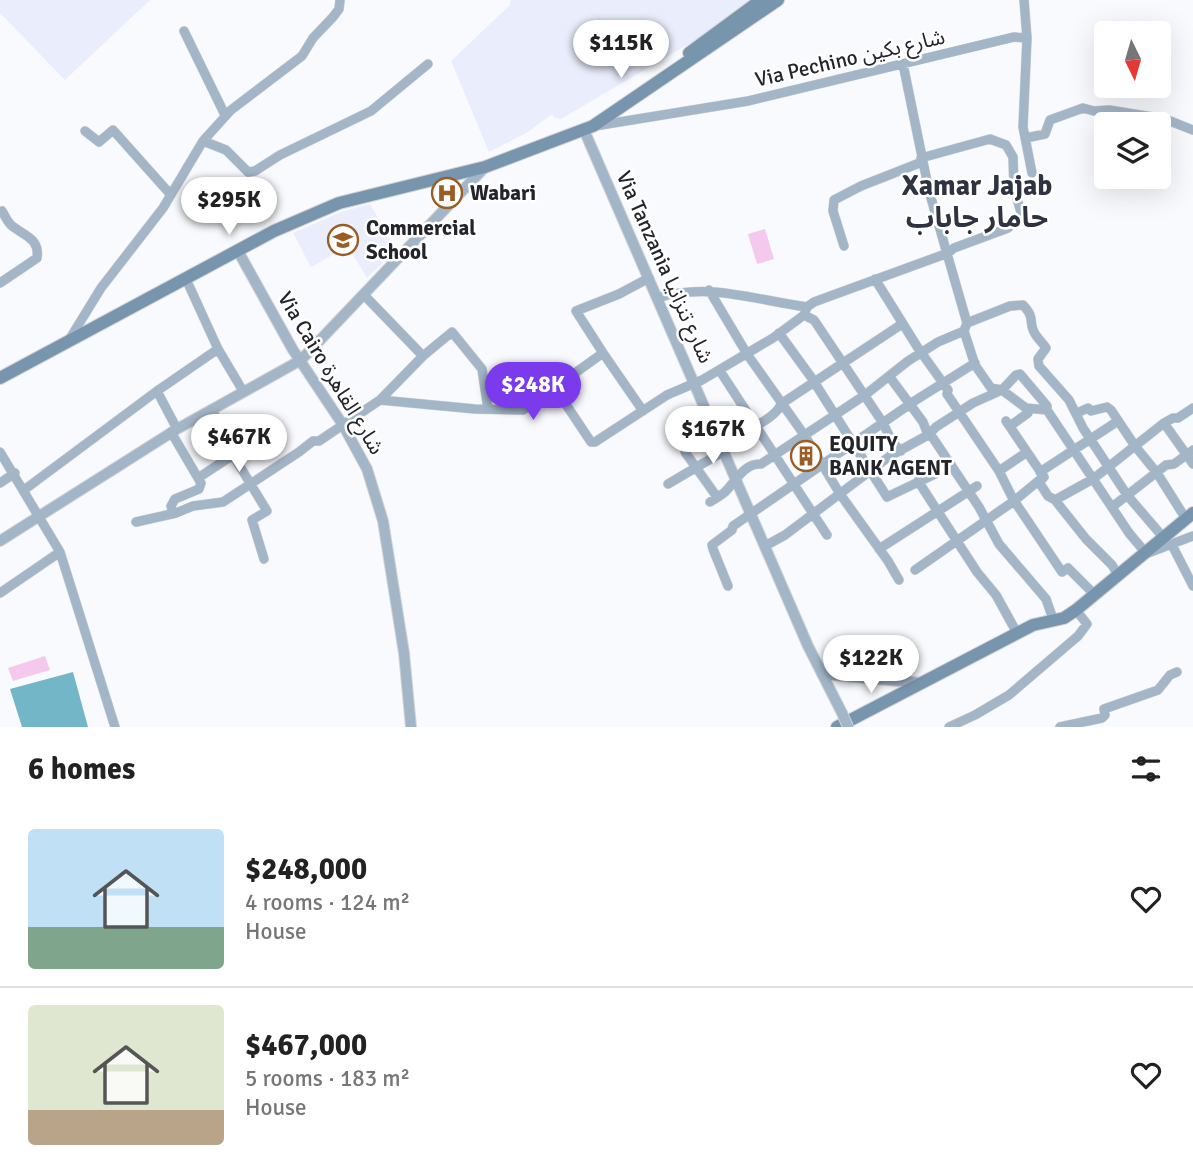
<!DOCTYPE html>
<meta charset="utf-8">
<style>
body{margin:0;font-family:Signika,"Noto Sans Arabic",sans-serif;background:#f2f2f2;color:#222;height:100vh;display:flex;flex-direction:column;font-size:26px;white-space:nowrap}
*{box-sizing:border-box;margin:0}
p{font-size:23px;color:#767676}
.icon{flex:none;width:38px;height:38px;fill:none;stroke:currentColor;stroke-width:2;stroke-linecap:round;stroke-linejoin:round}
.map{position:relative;height:727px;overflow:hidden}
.sheet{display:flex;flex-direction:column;background:#fff;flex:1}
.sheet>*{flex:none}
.needle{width:46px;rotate:175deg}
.tools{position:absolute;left:1094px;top:21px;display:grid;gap:14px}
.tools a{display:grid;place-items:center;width:77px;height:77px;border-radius:7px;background:#fff;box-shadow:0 7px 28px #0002;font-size:35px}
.price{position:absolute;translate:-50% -60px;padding:0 16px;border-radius:24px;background:#fff;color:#222;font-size:23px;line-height:46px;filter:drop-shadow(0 2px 4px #0008)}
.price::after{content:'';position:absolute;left:50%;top:42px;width:21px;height:16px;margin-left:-10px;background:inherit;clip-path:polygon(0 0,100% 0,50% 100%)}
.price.current{background:#7c3aed;color:#fff}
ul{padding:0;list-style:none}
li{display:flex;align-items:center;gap:21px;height:175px;padding:0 28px}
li+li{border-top:2px solid #e0e0e0}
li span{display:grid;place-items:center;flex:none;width:196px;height:140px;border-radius:7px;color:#555}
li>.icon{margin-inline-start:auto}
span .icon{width:84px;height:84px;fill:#fffc;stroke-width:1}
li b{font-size:30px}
h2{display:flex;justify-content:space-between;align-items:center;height:84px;padding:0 28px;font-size:30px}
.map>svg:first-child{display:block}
.built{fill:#e9edfc}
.green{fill:#f4c9ed}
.water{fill:#72b6c8}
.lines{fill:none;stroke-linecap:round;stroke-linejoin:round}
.minor-casing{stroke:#d2d4d8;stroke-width:10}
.tertiary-casing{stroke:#d2d4d8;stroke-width:12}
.secondary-casing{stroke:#d2d4d8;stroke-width:14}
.minor{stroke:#a3b6c8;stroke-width:9}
.tertiary{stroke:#a3b6c8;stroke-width:10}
.secondary{stroke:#7895ae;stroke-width:12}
.tertiary-bridge-casing{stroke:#d2d4d8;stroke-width:12;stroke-linecap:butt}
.tertiary-bridge{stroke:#a3b6c8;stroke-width:10}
.labels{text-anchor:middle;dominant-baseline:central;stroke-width:5;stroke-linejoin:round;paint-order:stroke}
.street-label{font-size:21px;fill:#23252b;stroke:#fff}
.poi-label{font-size:21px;font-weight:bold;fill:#23252b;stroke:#fff;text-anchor:start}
.district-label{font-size:28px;font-weight:bold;fill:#2f3341;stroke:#fff}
</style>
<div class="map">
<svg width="1193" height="727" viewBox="0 0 1193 727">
<rect width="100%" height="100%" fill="#f9fafe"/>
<path class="built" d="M0 0H150L65 80 0 13Z
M511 0H754L702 36 561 119 555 118 552 114 528 132 489 152 451 61 510 5Z
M370 204 396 250 367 278 348 246 311 267 293 233 341 212Z"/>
<path class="green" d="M765 229 774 259 757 264 748 234Z
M45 656 50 670 13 681 8 668Z"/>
<path class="water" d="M73 672 88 727H22L10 689Z"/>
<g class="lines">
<g class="minor-casing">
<path id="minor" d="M1024 0 1027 38
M184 31 225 115
M903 64 929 191 967 323 964 331 975 365 991 388 1002 390 1026 408 1028 413 1010 426
M595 126 748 101 1014 37 1027 38 1023 127 1032 173
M85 131 99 142 113 130 171 195
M1026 138 1045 134 1050 120 1083 108 1094 111 1109 110 1165 119 1193 130
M203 141 231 110 302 56 313 38 333 17 339 9 340 0
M0 212 2 211C5 216 7 221 11 225 24 236 40 238 37 258L0 283
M844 246 833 211 834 200 861 186 922 162
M186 279 218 349 243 391
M875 279 918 348 948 390 947 394 999 471 1013 499 1062 572 1068 568 1094 594
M709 290 747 354 805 436 840 494 888 561 899 580
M657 298C710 282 754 300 807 307
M804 315 814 320 883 423 892 442 901 451
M967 323 1010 306 1023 305C1036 319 1028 321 1034 332 1037 338 1042 342 1046 348L1038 359 1039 366 1069 400 1083 428 1127 495 1163 537
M779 333 811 377 887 497 935 474
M69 340 101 288 163 208 203 141 226 150 248 172 255 171 280 155 371 111 428 64
M603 353 643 411
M423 356 452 332 482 369 488 409
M720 371 827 535
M889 376 923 422 928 435 933 438 979 507 999 544 1046 599 1053 619
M555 388 591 442H595L667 395 702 380 773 338 804 315 807 307 814 302 948 253 954 248 1008 228 1022 216 1014 188 1013 157 1006 145 990 139 921 158
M157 391 177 429
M380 400 475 409 523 410 603 353 576 311 619 294 649 278
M1026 408 1047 410 1129 533 1145 552
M212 409 233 455 267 511 252 520 264 559
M1077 413 1088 408 1091 411 1107 407 1111 410 1135 446 1157 473 1186 519
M1006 421 1044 477 1039 482 1048 496 1055 500 1086 539 1112 565 1118 575
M1164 423 1193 464
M171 432 198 478
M721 444 734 432C746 434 777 416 781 404L902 324
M0 452 60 552 115 727
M685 452 717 497
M999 471 1027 452
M1040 472 1118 421
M918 481 977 572 996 595 1017 633
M0 483 15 473
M668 484 724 451
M24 490 157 391 218 349
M1055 500 1093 479 1164 423 1173 418H1178L1193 408
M710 502C715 499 720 496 725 492 736 481 744 463 761 464L865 395 908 361 938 342 964 331
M1112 507 1166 465 1174 464 1193 450
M173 514 171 506 175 499 199 489 201 483 198 478 233 455
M136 522 176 513 193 506 223 502 299 452 313 441H319L380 400 423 356 364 295
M1172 545 1193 586
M765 546 785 535 890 456 928 435 936 427 973 403 1002 390 1016 375 1020 374 1047 406V410
M879 549 977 486
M1148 553 1193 536
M915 570 1014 501 1042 478
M728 586 713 549 712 545 732 530 733 526 916 400 975 363
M0 593 60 552
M949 727 975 715 1009 695 1078 636 1087 624 1076 610
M1060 727 1102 718 1105 715 1104 709 1158 690 1170 675 1177 672"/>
</g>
<g class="tertiary-casing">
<path id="tertiary" d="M584 130 808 646 842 713
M238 251 293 350 343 425 367 469 383 521 404 653 411 727
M0 541 177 429 301 360 485 167
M822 674 922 683"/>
</g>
<g class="secondary-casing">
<path id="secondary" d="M689 53 761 0
M0 378 274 231 339 203 485 167 593 126 778 0
M837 727 1033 625 1064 618 1076 610 1193 513"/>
</g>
<use href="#minor" class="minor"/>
<use href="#tertiary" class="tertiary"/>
<use href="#secondary" class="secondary"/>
<g class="tertiary-bridge-casing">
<path id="tertiary-bridge" d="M842 713 848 727"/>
</g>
<use href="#tertiary-bridge" class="tertiary-bridge"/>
</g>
<defs>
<g id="hospital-ring" transform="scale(1.575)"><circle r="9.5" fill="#fff" stroke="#9c5c26" stroke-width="1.5"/><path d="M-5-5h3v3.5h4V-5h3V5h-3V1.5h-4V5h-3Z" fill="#9c5c26"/></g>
<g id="university-ring" transform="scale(1.575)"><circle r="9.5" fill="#fff" stroke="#9c5c26" stroke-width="1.5"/><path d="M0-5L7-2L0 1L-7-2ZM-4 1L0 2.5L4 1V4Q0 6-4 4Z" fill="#9c5c26"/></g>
<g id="building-ring" transform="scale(1.575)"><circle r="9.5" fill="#fff" stroke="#9c5c26" stroke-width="1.5"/><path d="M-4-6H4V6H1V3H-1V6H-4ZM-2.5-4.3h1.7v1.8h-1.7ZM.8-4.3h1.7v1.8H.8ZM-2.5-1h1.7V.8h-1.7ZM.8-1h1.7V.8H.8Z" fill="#9c5c26"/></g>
</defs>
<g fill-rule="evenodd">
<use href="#hospital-ring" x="447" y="193"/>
<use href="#university-ring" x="343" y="240"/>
<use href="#building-ring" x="806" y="456"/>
</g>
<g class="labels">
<g class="street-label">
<text transform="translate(850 58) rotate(-13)">Via Pechino شارع بكين</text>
<text transform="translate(665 267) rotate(66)">Via Tanzania شارع تنزانيا</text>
<text transform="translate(331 373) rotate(59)">Via Cairo شارع القاهرة</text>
</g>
<g class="poi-label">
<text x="470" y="193">Wabari</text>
<text x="366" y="228">Commercial<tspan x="366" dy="24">School</tspan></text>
<text x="829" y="444">EQUITY<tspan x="829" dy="24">BANK AGENT</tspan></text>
</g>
<g class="district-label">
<text x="977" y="186">Xamar Jajab<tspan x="977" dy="32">حامار جاباب</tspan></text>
</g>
</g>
</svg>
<div class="tools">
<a><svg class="needle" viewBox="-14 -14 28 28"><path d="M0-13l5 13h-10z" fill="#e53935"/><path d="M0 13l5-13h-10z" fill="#767676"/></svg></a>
<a><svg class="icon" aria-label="layers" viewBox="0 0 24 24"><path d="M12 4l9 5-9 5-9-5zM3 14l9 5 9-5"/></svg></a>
</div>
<b class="price" style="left:621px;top:80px">$115K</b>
<b class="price" style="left:229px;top:237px">$295K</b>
<b class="price current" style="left:533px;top:422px">$248K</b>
<b class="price" style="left:713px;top:466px">$167K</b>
<b class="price" style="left:239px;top:474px">$467K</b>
<b class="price" style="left:871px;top:695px">$122K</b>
</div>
<section class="sheet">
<h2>6 homes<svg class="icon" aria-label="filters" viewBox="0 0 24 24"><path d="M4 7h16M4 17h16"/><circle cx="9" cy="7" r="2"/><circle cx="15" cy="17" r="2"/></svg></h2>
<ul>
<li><span style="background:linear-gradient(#bfe0f5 70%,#7fa58c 0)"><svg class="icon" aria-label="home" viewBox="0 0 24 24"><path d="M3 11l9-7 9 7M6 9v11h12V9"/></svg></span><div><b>$248,000</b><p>4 rooms · 124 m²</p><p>House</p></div><svg class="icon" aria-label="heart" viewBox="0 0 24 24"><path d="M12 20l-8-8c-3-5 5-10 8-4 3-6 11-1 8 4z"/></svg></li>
<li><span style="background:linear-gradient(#dfe7d0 75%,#b9a48a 0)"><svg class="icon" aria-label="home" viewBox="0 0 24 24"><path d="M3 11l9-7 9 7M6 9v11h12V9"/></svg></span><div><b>$467,000</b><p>5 rooms · 183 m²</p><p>House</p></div><svg class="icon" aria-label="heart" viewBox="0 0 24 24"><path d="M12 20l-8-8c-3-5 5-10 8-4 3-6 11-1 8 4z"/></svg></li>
</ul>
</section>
